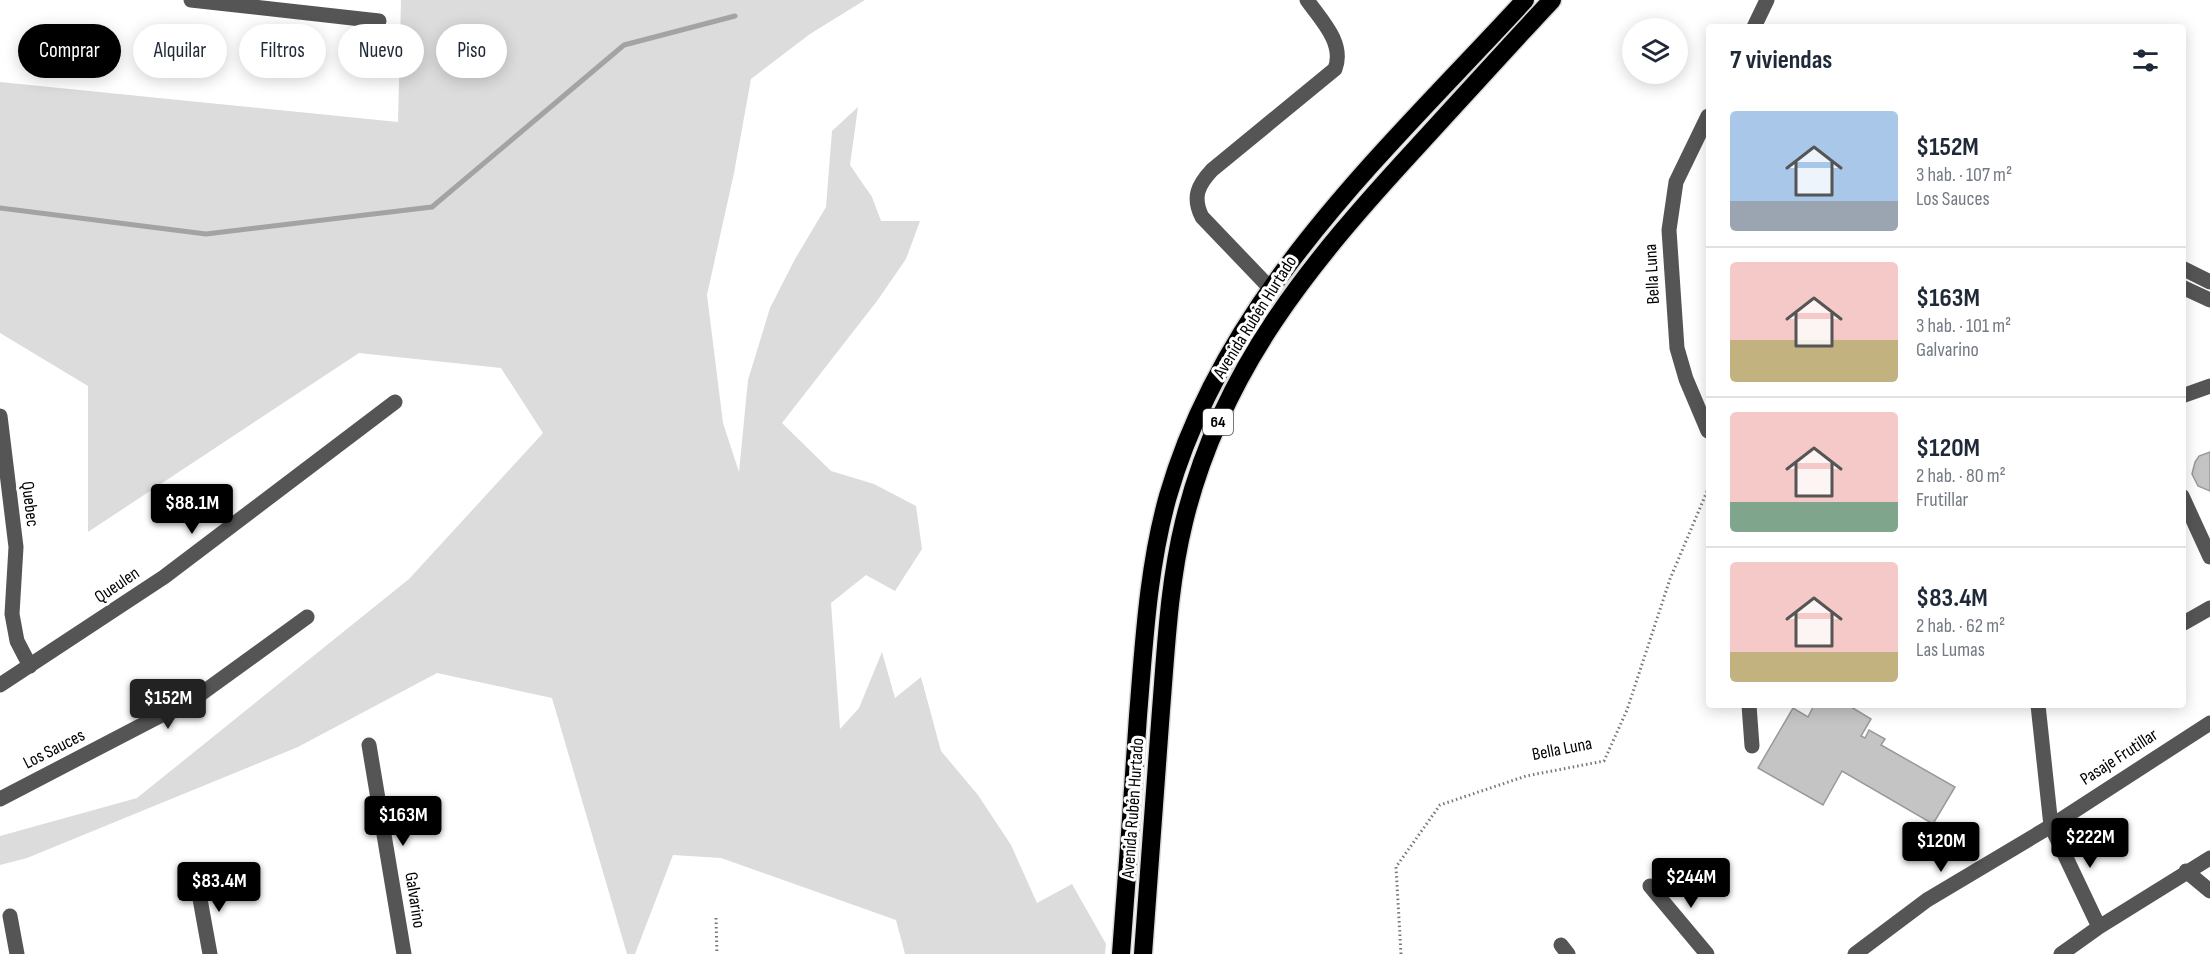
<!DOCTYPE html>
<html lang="es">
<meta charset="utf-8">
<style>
body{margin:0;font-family:"Sofia Sans Condensed",sans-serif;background:#f6f6f7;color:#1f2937;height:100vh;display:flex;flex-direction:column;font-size:22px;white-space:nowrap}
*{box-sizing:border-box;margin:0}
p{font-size:20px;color:#747a83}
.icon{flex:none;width:33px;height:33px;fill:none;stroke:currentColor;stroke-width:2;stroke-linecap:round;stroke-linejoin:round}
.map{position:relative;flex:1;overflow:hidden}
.drawer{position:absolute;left:1706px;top:24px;width:480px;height:684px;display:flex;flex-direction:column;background:#fff;border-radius:6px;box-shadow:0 3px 15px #0003}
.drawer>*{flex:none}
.hud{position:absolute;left:18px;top:24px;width:570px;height:54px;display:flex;gap:12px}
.buttons{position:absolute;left:1622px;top:18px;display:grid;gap:12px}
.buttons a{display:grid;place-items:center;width:66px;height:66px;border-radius:50%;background:#fff;box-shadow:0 3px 15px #0003;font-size:30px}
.price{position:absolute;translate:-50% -51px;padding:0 14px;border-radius:6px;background:#000;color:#fff;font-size:20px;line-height:39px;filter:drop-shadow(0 2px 3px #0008)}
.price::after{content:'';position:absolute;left:50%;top:36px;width:18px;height:14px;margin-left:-9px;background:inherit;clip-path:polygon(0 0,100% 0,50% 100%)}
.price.active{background:#222;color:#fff}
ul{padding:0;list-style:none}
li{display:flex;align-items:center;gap:18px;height:150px;padding:0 24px}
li+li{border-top:2px solid #e0e1e3}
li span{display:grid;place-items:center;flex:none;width:168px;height:120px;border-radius:6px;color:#555}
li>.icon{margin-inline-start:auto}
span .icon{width:72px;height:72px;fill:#fffc;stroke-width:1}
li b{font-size:26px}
h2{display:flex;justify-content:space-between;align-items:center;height:72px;padding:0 24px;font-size:26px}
.chip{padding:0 21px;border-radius:27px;background:#fff;box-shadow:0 3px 15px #0003;font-size:21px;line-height:54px}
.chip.active{background:#000;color:#fff}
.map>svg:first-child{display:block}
.green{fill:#dcdcdc}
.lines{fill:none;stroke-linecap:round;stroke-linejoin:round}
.stream{stroke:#a3a3a3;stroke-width:5}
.building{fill:#c4c4c4;stroke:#999;stroke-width:1.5}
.highway-casing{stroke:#dbdbdb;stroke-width:21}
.path{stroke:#777;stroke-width:3;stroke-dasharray:1.5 3;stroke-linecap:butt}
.minor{stroke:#555;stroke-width:15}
.highway{stroke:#000;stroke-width:18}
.labels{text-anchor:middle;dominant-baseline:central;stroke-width:6;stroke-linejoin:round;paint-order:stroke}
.shield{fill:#fff;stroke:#4c4c4c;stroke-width:1.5}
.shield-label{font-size:16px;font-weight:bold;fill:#000}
.street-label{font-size:18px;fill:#000;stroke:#fff}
</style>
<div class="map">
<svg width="2210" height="954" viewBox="0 0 2210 954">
<rect width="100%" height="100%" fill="#fff"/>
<path class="green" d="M401 0H865L810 34 751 79 734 173 707 295 723 423 739 472 748 380 770 308 795 259 826 207 832 131 858 107 850 165 872 197 881 221H920L906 259 877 301 782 423 831 471 874 484 916 506 922 549 895 591 866 575 831 603 840 729 859 708 882 652 895 698 921 677 941 751 978 795 1011 845 1037 903 1072 884 1106 944 1105 954H905L896 920 721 858 673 855 635 954H627L552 698 437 673 298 747 27 858 0 865V836L137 798 409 579 543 433 501 368 359 353 88 532V386L0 333V82L398 122Z"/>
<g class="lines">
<path class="stream" d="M0 208 206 234 432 207 624 45 735 16"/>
</g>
<path class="building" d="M2210 452V491L2198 486 2192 474 2195 462 2199 456Z
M1814 705H1848L1871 719 1861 736 1865 738 1869 730 1885 739 1881 745 1955 787 1933 824 1842 771 1823 805 1758 768 1793 708 1808 717Z"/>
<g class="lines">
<g class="highway-casing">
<path id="highway" d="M1121 954C1127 875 1133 795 1138 716 1144 643 1148 567 1168 496 1226 294 1387 150 1525 0
M1143 954C1149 873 1155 791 1161 710 1166 648 1169 583 1184 522 1221 369 1312 261 1416 148 1461 99 1506 49 1552 0"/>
</g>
<path class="path" d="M716 918 717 954
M1401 954 1396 867 1440 805 1526 776 1604 761 1627 710 1670 579 1708 489"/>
<path class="minor" d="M191 0 379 21
M1754 27 1767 0
M1708 116 1676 182 1669 230 1677 348 1686 379 1708 431
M2182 268 2210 282
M2182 287 2210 300
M1270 288 1202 217C1192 197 1198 185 1212 170L1335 69C1345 43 1321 20 1307 0
M2182 396 2210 386
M0 416 16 547 12 614 17 641 30 666
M2182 496 2210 557
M2182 624 2210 608
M0 685 164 577 395 402
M1749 705 1752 746
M2038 705 2051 826 2099 927
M369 745 404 954
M0 799 198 696 307 617
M2186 871 2210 891
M196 877 210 954
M1650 886 1707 954
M10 916 17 954
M1561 945 1568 954
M1855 954 1927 900 2051 826 2210 723
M2061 954 2099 927 2210 858"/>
<use href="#highway" class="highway"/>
</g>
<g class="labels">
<rect class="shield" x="1203" y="409" width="30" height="26" rx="4.5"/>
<g class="shield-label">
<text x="1218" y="422">64</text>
</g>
<g class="street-label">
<text transform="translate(1652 274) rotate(-93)">Bella Luna</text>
<text transform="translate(1255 317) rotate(-58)">Avenida Rubén Hurtado</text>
<text transform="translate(30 504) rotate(83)">Quebec</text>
<text transform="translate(117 585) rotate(-34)">Queulen</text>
<text transform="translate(54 749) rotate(-27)">Los Sauces</text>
<text transform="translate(1562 749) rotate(-11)">Bella Luna</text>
<text transform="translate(2119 757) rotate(-33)">Pasaje Frutillar</text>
<text transform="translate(1133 808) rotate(-86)">Avenida Rubén Hurtado</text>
<text transform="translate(415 900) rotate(81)">Galvarino</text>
</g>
</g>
</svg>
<div class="buttons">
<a><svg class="icon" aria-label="layers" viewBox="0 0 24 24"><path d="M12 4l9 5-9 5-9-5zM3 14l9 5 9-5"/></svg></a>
</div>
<b class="price" style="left:192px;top:535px">$88.1M</b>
<b class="price active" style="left:168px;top:730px">$152M</b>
<b class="price" style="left:403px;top:847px">$163M</b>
<b class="price" style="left:2090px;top:869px">$222M</b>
<b class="price" style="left:1941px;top:873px">$120M</b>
<b class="price" style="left:1691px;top:909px">$244M</b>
<b class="price" style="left:219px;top:913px">$83.4M</b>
<div class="hud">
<a class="chip active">Comprar</a>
<a class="chip">Alquilar</a>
<a class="chip">Filtros</a>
<a class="chip">Nuevo</a>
<a class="chip">Piso</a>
</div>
<section class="drawer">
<h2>7 viviendas<svg class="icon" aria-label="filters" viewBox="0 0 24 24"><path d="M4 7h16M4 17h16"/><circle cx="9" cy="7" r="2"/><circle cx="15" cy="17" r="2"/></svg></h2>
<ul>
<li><span style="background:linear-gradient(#a9c7e8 75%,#9aa5b1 0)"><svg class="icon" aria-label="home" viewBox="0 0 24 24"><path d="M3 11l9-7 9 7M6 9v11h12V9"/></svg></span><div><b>$152M</b><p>3 hab. · 107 m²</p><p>Los Sauces</p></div></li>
<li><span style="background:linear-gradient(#f6c9c9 65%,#c2b280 0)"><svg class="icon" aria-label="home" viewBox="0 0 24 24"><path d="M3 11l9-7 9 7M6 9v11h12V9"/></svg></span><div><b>$163M</b><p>3 hab. · 101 m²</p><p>Galvarino</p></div></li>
<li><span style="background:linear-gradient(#f6c9c9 75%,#7fa58c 0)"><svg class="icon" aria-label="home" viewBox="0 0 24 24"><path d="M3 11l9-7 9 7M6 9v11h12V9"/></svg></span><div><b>$120M</b><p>2 hab. · 80 m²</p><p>Frutillar</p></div></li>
<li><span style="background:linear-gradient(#f6c9c9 75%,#c2b280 0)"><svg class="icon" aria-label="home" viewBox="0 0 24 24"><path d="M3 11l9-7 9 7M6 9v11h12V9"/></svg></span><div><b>$83.4M</b><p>2 hab. · 62 m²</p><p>Las Lumas</p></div></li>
</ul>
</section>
</div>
